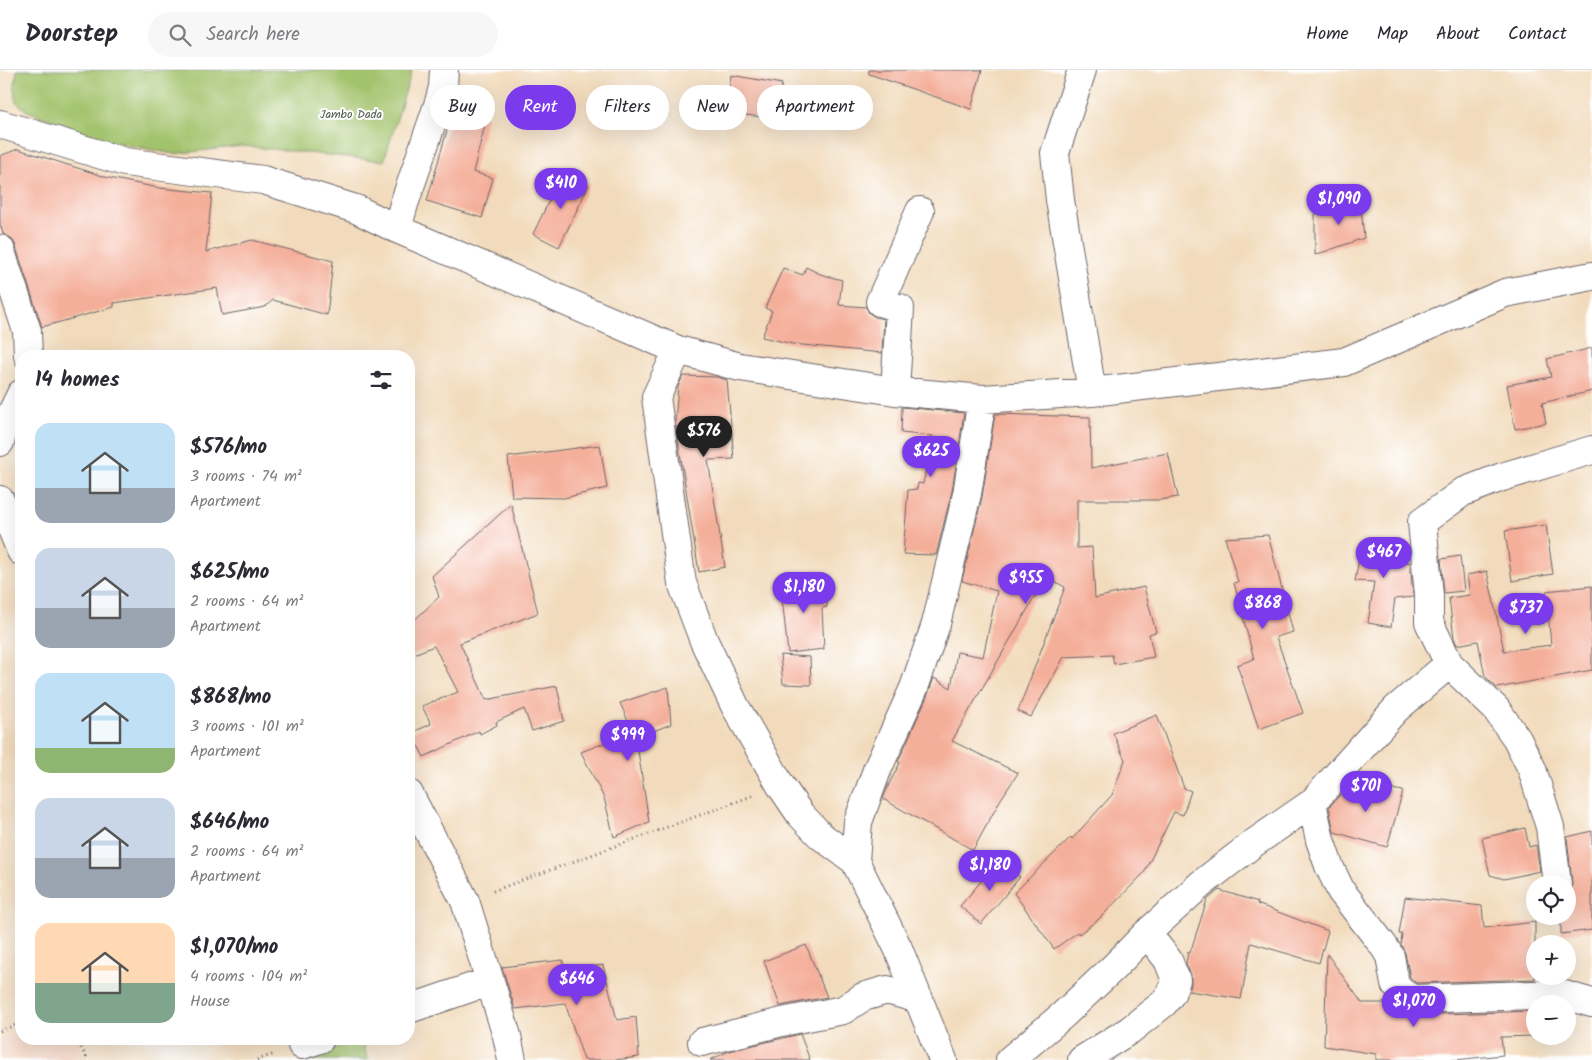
<!DOCTYPE html>
<meta charset="utf-8">
<style>
body{margin:0;font-family:Kalam,sans-serif;background:#f7f7f7;color:#2b2b33;height:100vh;display:flex;flex-direction:column;font-size:19px;white-space:nowrap}
*{box-sizing:border-box;margin:0}
p{font-size:16px;color:#7c7c81}
.icon{flex:none;width:28px;height:28px;fill:none;stroke:currentColor;stroke-width:2;stroke-linecap:round;stroke-linejoin:round}
.map{position:relative;flex:1;overflow:hidden}
.side{position:absolute;left:15px;top:280px;width:400px;height:695px;display:flex;flex-direction:column;background:#fff;border-radius:20px;box-shadow:0 5px 20px #0002}
.side>*{flex:none}
.guide{position:absolute;left:430px;top:15px;width:475px;height:45px;display:flex;gap:10px}
.buttons{position:absolute;left:1526px;top:805px;display:grid;gap:10px}
.buttons a{display:grid;place-items:center;width:50px;height:50px;border-radius:50%;background:#fff;box-shadow:0 5px 20px #0002;font-size:25px}
.price{position:absolute;translate:-50% -42px;padding:0 11px;border-radius:18px;background:#7c3aed;color:#fff;font-size:16px;line-height:32px;filter:drop-shadow(0 1px 2px #0008)}
.price::after{content:'';position:absolute;left:50%;top:30px;width:15px;height:11px;margin-left:-8px;background:inherit;clip-path:polygon(0 0,100% 0,50% 100%)}
.price.active{background:#222;color:#fff}
ul{padding:0;list-style:none}
li{display:flex;align-items:center;gap:15px;height:125px;padding:0 20px}
li span{display:grid;place-items:center;flex:none;width:140px;height:100px;border-radius:15px;color:#555}
li>.icon{margin-inline-start:auto}
span .icon{width:60px;height:60px;fill:#fffc;stroke-width:1}
li b{font-size:21px}
h2{display:flex;justify-content:space-between;align-items:center;height:60px;padding:0 20px;font-size:21px}
.tag{padding:0 18px;border-radius:22px;background:#fff;box-shadow:0 5px 20px #0002;font-size:18px;line-height:45px}
.tag.active{background:#7c3aed;color:#fff}
header{display:flex;align-items:center;gap:30px;box-sizing:border-box;height:70px;padding:0 25px;background:#fff;border-bottom:1px solid #e1e1e2}
header strong{font-size:24px}
nav{display:flex;gap:28px;margin-inline-start:auto;font-size:18px}
.search{width:350px;height:45px;background:#f7f7f7;display:flex;align-items:center;gap:12px;box-sizing:border-box;padding:0 18px;border-radius:28px;color:#7c7c81;font-size:19px}
.map>svg:first-child{display:block}
.built{fill:#f4d3c0}
.green{fill:#a2c36c;stroke:#627254}
.building{fill:#f4af9a}
.lines{fill:none;stroke-linecap:round;stroke-linejoin:round}
.minor-casing{stroke:#6b6368;stroke-width:30}
.path{stroke:#6b6368;stroke-width:3;stroke-dasharray:1 4;stroke-linecap:butt}
.minor{stroke:#fff;stroke-width:28}
.labels{text-anchor:middle;dominant-baseline:central;stroke-width:4;stroke-linejoin:round;paint-order:stroke}
.park-label{font-size:12px;fill:#4f5a4c;stroke:#fff}
</style>
<header>
<strong>Doorstep</strong>
<div class="search"><svg class="icon" aria-label="search" viewBox="0 0 24 24"><circle cx="10" cy="10" r="6"/><path d="M15 15l6 6"/></svg>Search here</div>
<nav><a>Home</a><a>Map</a><a>About</a><a>Contact</a></nav>
</header>
<div class="map">
<svg width="1592" height="990" viewBox="0 0 1592 990">
<rect width="100%" height="100%" fill="#fff"/>
<filter id="ink" filterUnits="userSpaceOnUse"><feTurbulence type="fractalNoise" baseFrequency=".02" numOctaves="2"/><feDisplacementMap in="SourceGraphic" scale="10" xChannelSelector="R" yChannelSelector="G"/><feConvolveMatrix kernelMatrix="1 2 1 2 8 2 1 2 1" color-interpolation-filters="sRGB"/></filter>
<filter id="wash" filterUnits="userSpaceOnUse"><feTurbulence type="fractalNoise" baseFrequency=".0096" numOctaves="4" result="noise"/><feDisplacementMap in="SourceGraphic" scale="20" xChannelSelector="R" yChannelSelector="G"/><feGaussianBlur stdDeviation="1.12" result="paint"/><feColorMatrix in="noise" values="0 0 0 0 0 0 0 0 0 0 0 0 0 0 0 0 0 1.4 0 .05"/><feComposite in="paint" operator="in"/></filter>
<g filter="url(#wash)">
<rect width="100%" height="100%" fill="#f2dbbc"/>
<path class="built" d="M21 961V969H75L87 990H0V970Z"/>
<path class="green" d="M17 0H412L384 91 242 76 173 84 108 71 27 41 16 32 14 19Z
M362 969 368 990H299Z"/>
<g id="blocks">
<path class="building" d="M869 0H982L971 39 869 4Z
M731 5 782 14 773 48 726 43Z
M453 39 487 47 473 102 493 108 482 148 427 131Z
M18 79 109 108 159 118 212 123 206 182 252 170 333 191 327 245 273 230 265 237 222 245 217 218 114 233V237L42 257 15 174 11 168 3 164 0 154V86Z
M563 102 589 115 559 177 533 164Z
M1360 127 1364 168 1315 185V144Z
M806 197 820 204 842 210 839 235 866 237 869 243 875 247 884 249 882 283 793 274 762 267 772 241 765 238 783 198 803 205Z
M1592 278V321L1542 333 1546 353 1515 359 1507 315 1551 307 1547 289Z
M683 306 717 307 727 310 734 389 708 390 725 497 699 502 675 351 678 317Z
M902 337 964 343 952 421 936 485 903 484 908 420 917 419 918 413 923 414 933 366 901 363Z
M995 344 1090 347 1091 398 1168 383 1178 427 1160 430H1077V478L1092 477 1095 528 1144 517 1156 562 1149 564 1154 587 1114 594 1112 585 1064 587 1031 647 1018 641 1065 517 1046 507 952 671 1018 703 1001 729 973 780 883 729 889 714 900 693 898 692 928 624 934 608 951 618 957 582 983 587 997 521 962 511 982 427Z
M600 375 607 418 564 428 512 427 508 387Z
M511 434 538 543 460 573 486 630 557 616 564 651 532 661 524 639 496 652 497 655 480 664 479 661 424 687 411 663 431 654 422 636 458 622 434 576 409 586V555L439 527 432 506Z
M1546 455 1553 504 1512 511 1505 461Z
M1268 465 1293 562 1276 567 1303 643 1259 659 1237 595 1254 589 1234 513 1238 512 1225 468Z
M1362 471 1405 479 1402 493 1410 492 1413 527 1395 529 1391 557 1368 553 1374 512 1355 511Z
M1460 486 1464 521 1444 523 1441 489Z
M1487 501 1504 581 1551 575 1546 521 1592 516V600L1497 618 1485 606 1478 571 1457 575 1454 568 1449 528 1470 525 1467 505Z
M780 509 828 513 827 537 822 538 824 579 788 583Z
M780 585 810 587 811 615 783 614Z
M668 617 671 654 636 668 649 752 614 767 604 728 581 682 633 662 620 633Z
M1157 645 1184 718 1191 721 1183 745 1174 742 1144 803 1099 849 1079 864 1078 862 1054 879 1014 823 1071 767 1072 769 1112 725 1125 690 1113 663Z
M1352 712 1403 721 1387 777 1334 762 1329 737Z
M1525 758 1529 777 1536 775 1540 801 1504 809 1490 805 1482 768Z
M1592 761V860L1561 864V846H1568V825L1572 820V813L1567 767Z
M999 790 1020 807 981 854 960 836Z
M1219 820 1258 832 1257 834 1328 861 1319 893 1251 873 1241 929 1189 921 1191 915V905L1186 894 1188 882 1190 883 1207 830Z
M1405 827 1482 836 1484 858 1535 852V909L1416 913 1410 907 1405 883 1401 875 1402 864H1399Z
M806 875 827 927 780 936 764 891Z
M1327 884 1362 933H1391L1403 942 1413 945 1535 941V966L1501 967 1503 985 1455 990H1376V984L1324 976Z
M563 890V900L603 895 617 950 636 947 639 987 615 990H584L565 933 515 939 502 897Z
M800 964 810 990H710L729 981Z"/>
</g>
</g>
<g filter="url(#ink)">
<use href="#blocks" fill-opacity="0" stroke="#6b6368" stroke-width="1"/>
<g class="lines">
<g class="minor-casing">
<path id="minor" d="M1082 0 1055 83 1060 130 1092 322
M0 54 125 92 263 110 356 139 397 159 678 280 740 297 895 321 982 329 1092 322 1344 292 1505 223 1592 206
M397 159 404 134 439 32 443 17 444 0
M0 179 27 261 28 286
M678 280 656 327 682 513 704 571 735 636 781 716 800 744 821 766 855 791
M895 321 900 238 880 232 920 141
M0 372 3 361 21 324
M0 430 21 481
M1449 594 1496 639 1517 669 1532 699 1550 757 1557 814
M409 724 465 831 507 966 512 990
M1312 733 1320 770 1329 796 1341 821 1383 875 1390 886 1395 914 1403 923 1412 929 1561 924 1592 933
M409 939 490 911
M702 972 782 952 843 940 863 927 887 920 919 929
M302 975 320 969
M943 990 898 878 855 791 858 752 877 700 914 618 936 554 967 424 982 329
M1010 990 1063 945 1114 897 1147 863 1201 814 1254 773 1312 733 1396 639 1449 594 1429 552V525L1422 452 1463 422 1502 407 1592 380
M1082 990 1130 960 1164 933 1171 924 1176 910 1168 890 1147 863"/>
</g>
<path class="path" d="M493 821 752 726
M0 961 21 953
M76 969 88 990
M257 990 275 984"/>
<use href="#minor" class="minor"/>
</g>
</g>
<g class="labels">
<g class="park-label">
<text x="351" y="44">Jambo Dada</text>
</g>
</g>
</svg>
<div class="buttons">
<a><svg class="icon" aria-label="locate" viewBox="0 0 24 24"><circle cx="12" cy="12" r="6"/><path d="M12 2v4M12 18v4M2 12h4M18 12h4"/></svg></a>
<a>+</a>
<a>−</a>
</div>
<b class="price" style="left:561px;top:140px">$410</b>
<b class="price" style="left:1339px;top:156px">$1,090</b>
<b class="price active" style="left:704px;top:388px">$576</b>
<b class="price" style="left:931px;top:408px">$625</b>
<b class="price" style="left:1384px;top:509px">$467</b>
<b class="price" style="left:1026px;top:535px">$955</b>
<b class="price" style="left:804px;top:544px">$1,180</b>
<b class="price" style="left:1263px;top:560px">$868</b>
<b class="price" style="left:1526px;top:565px">$737</b>
<b class="price" style="left:628px;top:692px">$999</b>
<b class="price" style="left:1366px;top:743px">$701</b>
<b class="price" style="left:990px;top:822px">$1,180</b>
<b class="price" style="left:577px;top:936px">$646</b>
<b class="price" style="left:1414px;top:958px">$1,070</b>
<div class="guide">
<a class="tag">Buy</a>
<a class="tag active">Rent</a>
<a class="tag">Filters</a>
<a class="tag">New</a>
<a class="tag">Apartment</a>
</div>
<section class="side">
<h2>14 homes<svg class="icon" aria-label="filters" viewBox="0 0 24 24"><path d="M4 7h16M4 17h16"/><circle cx="9" cy="7" r="2"/><circle cx="15" cy="17" r="2"/></svg></h2>
<ul>
<li><span style="background:linear-gradient(#bfe0f5 65%,#9aa5b1 0)"><svg class="icon" aria-label="home" viewBox="0 0 24 24"><path d="M3 11l9-7 9 7M6 9v11h12V9"/></svg></span><div><b>$576/mo</b><p>3 rooms · 74 m²</p><p>Apartment</p></div></li>
<li><span style="background:linear-gradient(#c9d6e8 60%,#9aa5b1 0)"><svg class="icon" aria-label="home" viewBox="0 0 24 24"><path d="M3 11l9-7 9 7M6 9v11h12V9"/></svg></span><div><b>$625/mo</b><p>2 rooms · 64 m²</p><p>Apartment</p></div></li>
<li><span style="background:linear-gradient(#bfe0f5 75%,#8fb573 0)"><svg class="icon" aria-label="home" viewBox="0 0 24 24"><path d="M3 11l9-7 9 7M6 9v11h12V9"/></svg></span><div><b>$868/mo</b><p>3 rooms · 101 m²</p><p>Apartment</p></div></li>
<li><span style="background:linear-gradient(#c9d6e8 60%,#9aa5b1 0)"><svg class="icon" aria-label="home" viewBox="0 0 24 24"><path d="M3 11l9-7 9 7M6 9v11h12V9"/></svg></span><div><b>$646/mo</b><p>2 rooms · 64 m²</p><p>Apartment</p></div></li>
<li><span style="background:linear-gradient(#ffd9b3 60%,#7fa58c 0)"><svg class="icon" aria-label="home" viewBox="0 0 24 24"><path d="M3 11l9-7 9 7M6 9v11h12V9"/></svg></span><div><b>$1,070/mo</b><p>4 rooms · 104 m²</p><p>House</p></div></li>
</ul>
</section>
</div>
